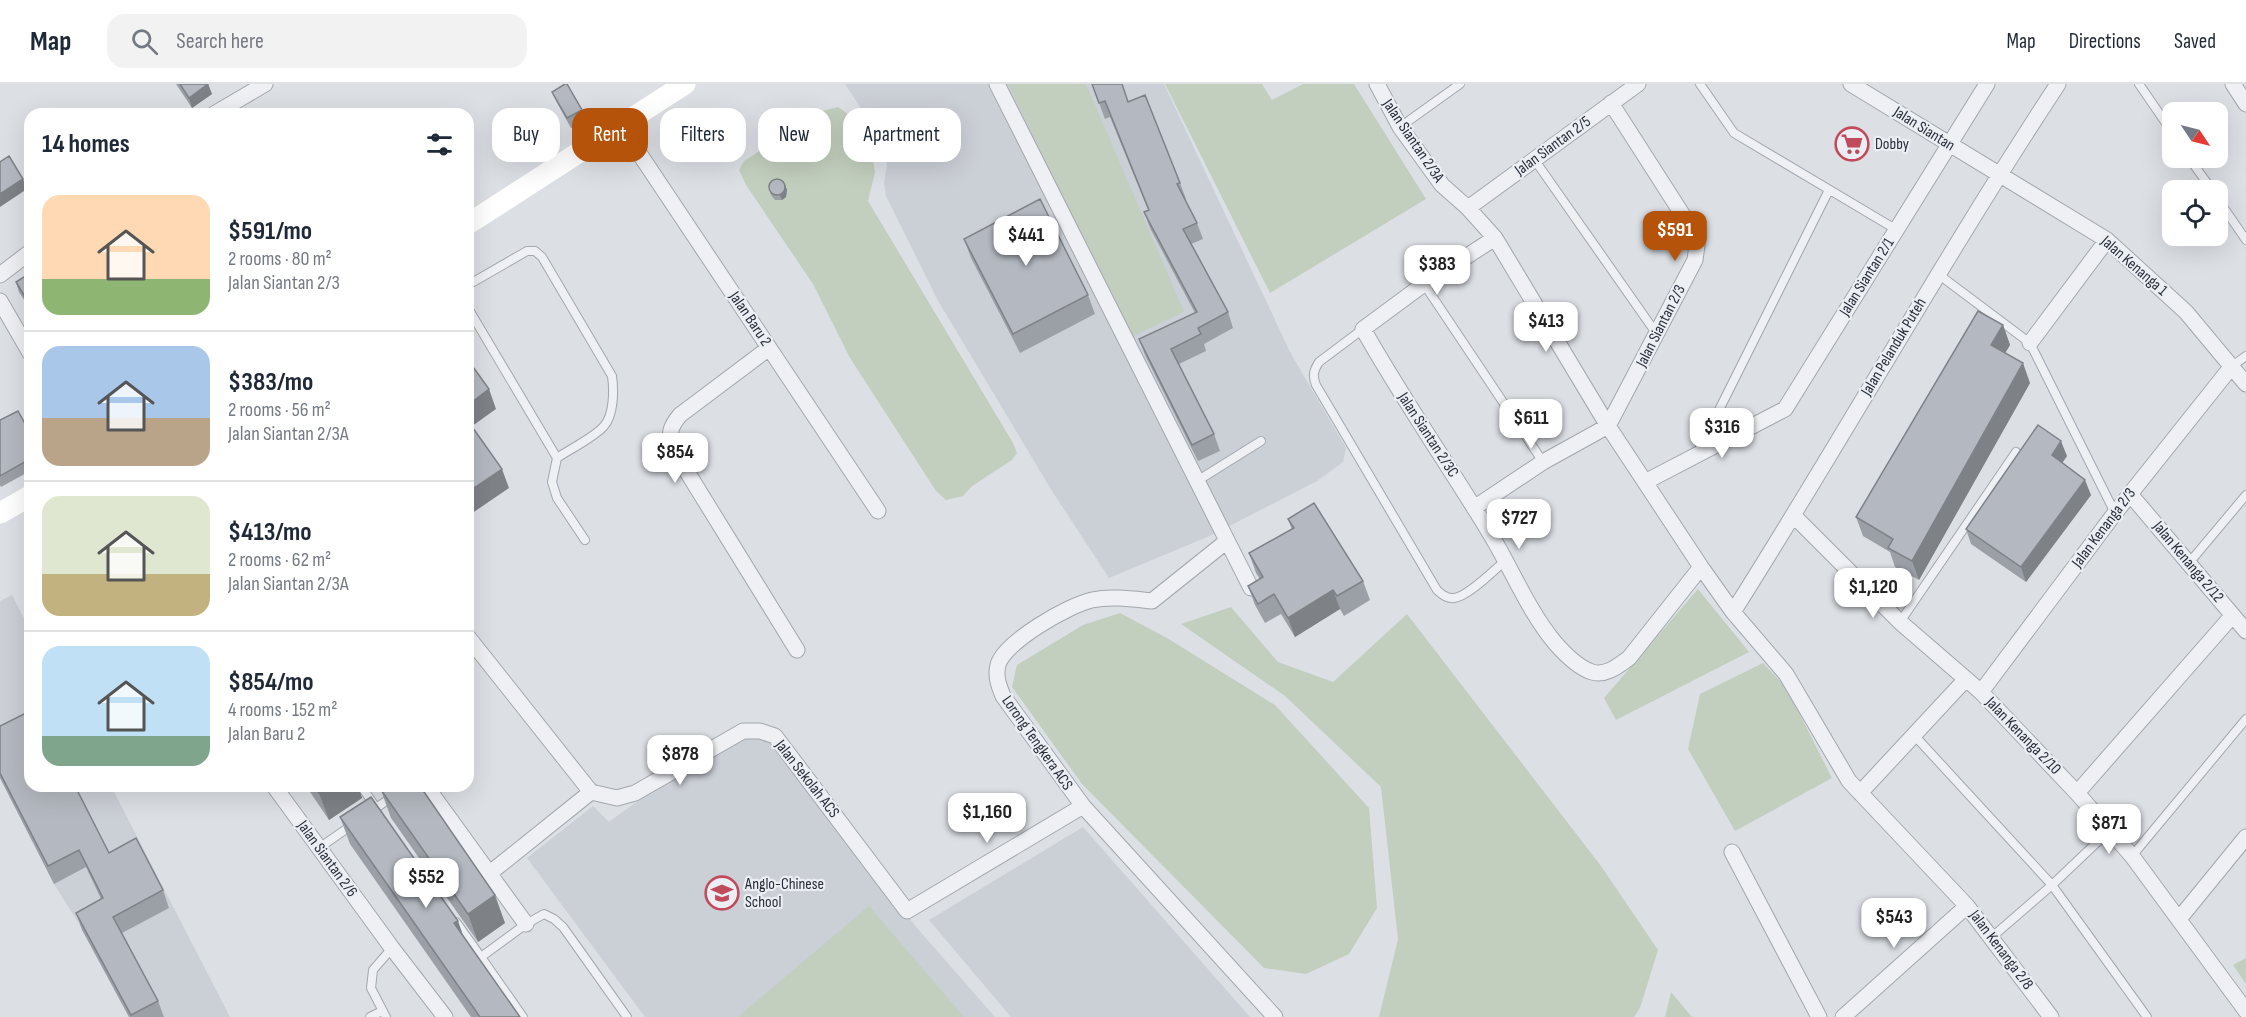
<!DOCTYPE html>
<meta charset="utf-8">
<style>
body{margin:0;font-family:"Sofia Sans Condensed",sans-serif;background:#f2f2f3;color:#1f2937;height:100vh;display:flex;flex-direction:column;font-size:22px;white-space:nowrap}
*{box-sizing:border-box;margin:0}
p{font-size:20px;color:#747a83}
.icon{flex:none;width:33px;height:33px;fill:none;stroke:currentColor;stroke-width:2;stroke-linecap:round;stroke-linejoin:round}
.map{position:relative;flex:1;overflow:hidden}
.sheet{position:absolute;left:24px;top:24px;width:450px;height:684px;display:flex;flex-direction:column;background:#fff;border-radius:18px;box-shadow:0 6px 24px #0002}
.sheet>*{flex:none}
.top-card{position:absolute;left:492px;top:24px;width:570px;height:54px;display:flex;gap:12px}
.needle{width:39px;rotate:125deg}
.fabs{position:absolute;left:2162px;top:18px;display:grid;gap:12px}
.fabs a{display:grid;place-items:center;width:66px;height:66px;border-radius:12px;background:#fff;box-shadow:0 6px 24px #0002;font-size:30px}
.price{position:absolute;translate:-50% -51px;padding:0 14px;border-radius:12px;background:#fff;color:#222;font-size:20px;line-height:39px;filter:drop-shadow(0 2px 3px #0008)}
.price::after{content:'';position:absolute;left:50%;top:36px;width:18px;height:14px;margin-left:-9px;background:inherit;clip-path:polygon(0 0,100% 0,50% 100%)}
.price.current{background:#b45309;color:#fff}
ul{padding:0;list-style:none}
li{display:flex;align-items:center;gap:18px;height:150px;padding:0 18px}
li+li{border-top:2px solid #e0e1e3}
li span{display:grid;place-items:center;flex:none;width:168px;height:120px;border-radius:18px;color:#555}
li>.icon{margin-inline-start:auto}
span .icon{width:72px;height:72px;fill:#fffc;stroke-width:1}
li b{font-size:26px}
h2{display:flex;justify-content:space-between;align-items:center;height:72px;padding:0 18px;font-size:26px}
.chip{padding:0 21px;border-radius:18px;background:#fff;box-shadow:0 6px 24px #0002;font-size:21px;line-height:54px}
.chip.current{background:#b45309;color:#fff}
header{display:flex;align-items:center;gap:36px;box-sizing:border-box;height:84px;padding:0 30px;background:#fff;border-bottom:2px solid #e0e1e3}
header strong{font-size:28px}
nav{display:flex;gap:33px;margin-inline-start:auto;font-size:21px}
.search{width:420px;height:54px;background:#f2f2f3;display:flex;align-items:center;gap:15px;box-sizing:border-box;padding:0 21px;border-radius:18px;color:#747a83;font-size:22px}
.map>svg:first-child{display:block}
.built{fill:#cbcfd6}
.green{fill:#c2cebe}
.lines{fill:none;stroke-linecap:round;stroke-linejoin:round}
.lane-casing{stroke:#a2a7ae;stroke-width:10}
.street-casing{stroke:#a2a7ae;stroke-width:17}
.lane{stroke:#eff0f4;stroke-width:8}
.street{stroke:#eff0f4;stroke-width:15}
.secondary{stroke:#fff;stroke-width:21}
.wall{fill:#9b9fa6}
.shaded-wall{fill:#7e8287}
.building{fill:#b4b9c1;stroke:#7e8287;stroke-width:1.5}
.labels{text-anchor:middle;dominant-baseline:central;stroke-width:4.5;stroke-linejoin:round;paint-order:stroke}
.street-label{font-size:16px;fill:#272e3a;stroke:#ebeef3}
.poi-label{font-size:16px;fill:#272e3a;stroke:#ebeef3;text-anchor:start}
</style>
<header>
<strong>Map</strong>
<div class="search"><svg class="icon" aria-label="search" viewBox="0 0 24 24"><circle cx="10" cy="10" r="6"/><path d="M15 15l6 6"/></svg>Search here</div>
<nav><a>Map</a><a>Directions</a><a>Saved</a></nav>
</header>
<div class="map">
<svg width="2246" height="933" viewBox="0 0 2246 933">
<rect width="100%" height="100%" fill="#dce0e5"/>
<path class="built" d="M845 0H1164L1291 270 1346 364 1343 378 1317 397 1212 451 1109 494 1052 407 937 215 886 112 884 100 887 80 884 68 866 32Z
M12 511 30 546V702H111L230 933H129L83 846 54 800 0 694V517Z
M735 646 773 658 917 844 995 933H645L527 774 593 722 609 738Z
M1083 743 1250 933H1011L929 836Z"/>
<path class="green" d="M1008 0H1086L1184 228 1131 253Z
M1165 0H1262L1272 16 1303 0H1354L1426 115 1270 209Z
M838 23 852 33 872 70 875 88 868 117 1013 359 1017 369 1012 376 972 402 963 412 946 416 936 407 850 274 813 200 746 101 739 86 744 77 819 28Z
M1698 505 1749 568 1616 636 1604 614Z
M1231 523 1278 578 1333 598 1407 530 1601 782 1658 866 1640 924 1634 933H1379L1398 855 1381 703 1285 612 1181 540Z
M1120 529 1167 554 1275 621 1369 724 1377 824 1349 870 1306 890 1264 884 1082 700 1012 603 1017 581 1083 541Z
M1763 579 1786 603 1832 694 1735 747 1688 665 1700 610Z
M869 822 964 933H740V931Z
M2246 874V900L2233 881Z
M1671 908 1692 933H1665Z"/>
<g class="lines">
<g class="lane-casing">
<path id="lane" d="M1700 0 1734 49 1897 146
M2139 0 2172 48
M1400 43 1460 0
M2189 74 2212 106
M1534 75 1656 249
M2217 114 2246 156
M1938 190 2030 259 2115 429
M1424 200 1543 378
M468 201 527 167H535L542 173 612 292C614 306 614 331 604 342 595 353 570 365 557 374L468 224
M1363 245 1319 278C1314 286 1312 291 1316 301L1437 506C1442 511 1447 515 1454 514 1468 513 1495 485 1506 476
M2232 282 2246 272
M1698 368 1829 106
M557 374 552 398 557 414 585 456
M1197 397 1261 357
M2189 479 2246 411
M1900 538 2016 368
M1914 651 2052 801 2147 933
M361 702 375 722
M372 727 407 702
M319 764 352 741
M2132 772 2246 635
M456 838 481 873
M1992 853 2052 801 2110 746
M370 933 382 927
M386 933 371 904 373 886 392 864
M523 933 481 873 526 840 544 830 554 835 563 843 627 933"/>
</g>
<g class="street-casing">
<path id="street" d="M997 0 1251 504
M1377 0 1400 43 1442 101 1468 124 1495 154 1608 342 1701 483 1733 528 1786 590 1849 697 1967 822 2051 933
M1851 0 2107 156 2186 228 2246 300
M2233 0 2246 20
M214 30 265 0
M621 42 878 427
M1468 124 1638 0
M1495 154 1424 200 1363 245C1402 314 1447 379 1488 446 1511 483 1528 527 1556 560 1564 569 1579 584 1592 588 1606 592 1618 582 1629 574L1701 483
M0 191 30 168
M0 217 30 269
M2030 259 2107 156
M769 264 680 331C670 343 668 350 673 365L797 566
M1645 398 1785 325 1987 0
M2130 410 2246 547
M1474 424 1543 378 1608 342 1695 176 1697 161 1693 147 1611 19
M1794 432 1900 538 1981 608 2077 709 2132 772 2246 927
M1227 457 1152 517C1132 515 1111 512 1092 516 1069 521 1004 558 998 581 995 593 999 602 1003 612L1083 722 1275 933
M1733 528C1844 353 1944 173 2058 0
M468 553 591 708 617 714 635 709 743 647H760L775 652 907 827 1083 722
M1981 608 2115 429 2232 282
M274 702 392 864 445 933
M426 702 526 840
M1860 709 1966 595
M2077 709 2232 532
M1732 768 1819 933
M490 789 591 708
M2179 835 2246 753
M1843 933 1967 822"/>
</g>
<use href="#lane" class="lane"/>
<use href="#street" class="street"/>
<path class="secondary" d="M468 140 685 0
M0 429 30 412"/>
</g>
<path class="wall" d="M176 0H208L212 10 192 24Z
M1092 0 1128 18 1180 99 1186 115H1185L1197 139 1203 155 1191 160 1228 228 1233 244 1204 260 1206 267 1179 280 1214 350 1220 367 1198 377 1145 271 1139 255 1195 229 1150 144 1144 128 1148 126 1110 33 1105 35Z
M552 8 582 26 585 36 571 44 556 17Z
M785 101 787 106 786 113 782 116H775L771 111 769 105Z
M964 155 1088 211 1095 230 1020 269 971 174Z
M30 189V225L19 208 16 198Z
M2003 241 2010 261 2005 269 2030 299 1919 496 1895 483 1890 468 1863 452 1856 433Z
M0 336 28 345 30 344V387L1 403 0 401Z
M2067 372 2062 379 2091 411 2026 498 1971 460 1966 445Z
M1288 435 1363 497 1370 516 1344 532 1340 525 1295 553 1281 530 1265 539 1255 521 1248 502 1260 495 1256 489 1249 469 1292 446Z
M0 642 109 769 163 806 169 824 122 849 158 917 164 933H129L82 846 76 829 101 815 86 783 54 800 0 694Z
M306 702H358L362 714 329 736Z
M381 706 505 839 478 858 391 734Z
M340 733 463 852 520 933H471L350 760Z"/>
<path class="shaded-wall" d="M208 0 212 10 192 24 189 14Z
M23 95 27 105 0 123V110Z
M785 101 787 106 786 113 782 116 780 111Z
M2003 241 2010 261 1998 281 1991 261Z
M2023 279 2030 299 1919 496 1912 477Z
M489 305 496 325 468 345V321Z
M2061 357 2067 372 2057 386 2052 371Z
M502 385 509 404 468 432V408Z
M2085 396 2091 411 2026 498 2021 483Z
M1333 506 1340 525 1295 553 1288 534Z
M328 702H358L362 714 329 736 319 709Z
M370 702H382L373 708Z
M495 811 505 839 478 858 468 830Z
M458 837 468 865 454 839Z"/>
<path class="building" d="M180 0H208L189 14Z
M565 0H567L582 26 567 34 552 8Z
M1092 0H1122L1128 18 1145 11 1180 99 1177 100 1197 139 1183 145 1228 228 1198 244 1201 250 1171 265 1214 350 1192 361 1139 255 1197 228 1144 128 1149 126 1105 17 1099 19Z
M9 72 23 95 0 110V78Z
M769 103a8 8 0 1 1 16 0a8 8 0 1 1-16 0Z
M1040 115 1088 211 1013 250 964 155Z
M30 189V221L16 198Z
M1978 227 2003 241 1991 261 2023 279 1912 477 1888 464 1893 455 1856 433Z
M468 276 489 305 468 321Z
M18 327 28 345 30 344V375L0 392V336Z
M468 337 502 385 468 408Z
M2038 341 2061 357 2052 371 2085 396 2021 483 1966 445Z
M1314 419 1363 497 1337 512 1333 506 1288 534 1274 510 1258 520 1248 502 1263 493 1249 469 1294 444 1288 435Z
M30 627V702H75L109 769 136 754 163 806 113 833 158 917 131 931 76 829 103 814 79 766 48 782 0 689V642Z
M314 702H328L319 709Z
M387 702H420L495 811 468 830 381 706Z
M371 713 458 837 454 839 520 933H480L340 733Z"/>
<defs>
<g id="supermarket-ring" transform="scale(1.725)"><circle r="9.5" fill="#ebeef3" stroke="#c14b5a" stroke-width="1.5"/><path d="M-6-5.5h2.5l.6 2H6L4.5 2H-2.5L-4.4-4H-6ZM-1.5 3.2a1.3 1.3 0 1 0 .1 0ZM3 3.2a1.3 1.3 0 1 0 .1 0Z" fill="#c14b5a"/></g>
<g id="school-ring" transform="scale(1.725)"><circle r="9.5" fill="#ebeef3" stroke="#c14b5a" stroke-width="1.5"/><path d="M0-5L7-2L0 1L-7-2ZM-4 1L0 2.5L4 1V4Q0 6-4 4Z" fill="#c14b5a"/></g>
</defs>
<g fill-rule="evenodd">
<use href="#supermarket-ring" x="1852" y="60"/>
<use href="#school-ring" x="722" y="809"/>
</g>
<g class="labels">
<g class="street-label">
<text transform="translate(1924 45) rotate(32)">Jalan Siantan</text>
<text transform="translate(1413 57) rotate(56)">Jalan Siantan 2/3A</text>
<text transform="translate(1553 62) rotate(-36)">Jalan Siantan 2/5</text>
<text transform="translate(2134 182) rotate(41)">Jalan Kenanga 1</text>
<text transform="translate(1867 193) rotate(-58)">Jalan Siantan 2/1</text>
<text transform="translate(750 235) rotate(56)">Jalan Baru 2</text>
<text transform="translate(1661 242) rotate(-63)">Jalan Siantan 2/3</text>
<text transform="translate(1894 263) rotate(-59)">Jalan Pelanduk Puteh</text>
<text transform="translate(1428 351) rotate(57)">Jalan Siantan 2/3C</text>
<text transform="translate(2104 444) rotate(-53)">Jalan Kenanga 2/3</text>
<text transform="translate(2188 478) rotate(50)">Jalan Kenanga 2/12</text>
<text transform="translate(2023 652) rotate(46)">Jalan Kenanga 2/10</text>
<text transform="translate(1037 659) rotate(55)">Lorong Tengkera ACS</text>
<text transform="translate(807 695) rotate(52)">Jalan Sekolah ACS</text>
<text transform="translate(327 775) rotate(54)">Jalan Siantan 2/6</text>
<text transform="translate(2001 866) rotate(53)">Jalan Kenanga 2/8</text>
</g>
<g class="poi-label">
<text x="1875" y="60">Dobby</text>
<text x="745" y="800">Anglo-Chinese<tspan x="745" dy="18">School</tspan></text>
</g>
</g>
</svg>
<div class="fabs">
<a><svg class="needle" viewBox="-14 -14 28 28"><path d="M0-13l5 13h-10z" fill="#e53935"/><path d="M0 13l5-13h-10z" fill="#747a83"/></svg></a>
<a><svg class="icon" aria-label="locate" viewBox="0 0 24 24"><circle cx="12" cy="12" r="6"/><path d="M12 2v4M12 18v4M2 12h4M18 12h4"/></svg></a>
</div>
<b class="price current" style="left:1675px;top:178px">$591</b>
<b class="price" style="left:1026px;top:183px">$441</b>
<b class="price" style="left:1437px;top:212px">$383</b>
<b class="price" style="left:1546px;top:269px">$413</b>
<b class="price" style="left:1531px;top:366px">$611</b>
<b class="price" style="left:1722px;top:375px">$316</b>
<b class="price" style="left:675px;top:400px">$854</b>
<b class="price" style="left:1519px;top:466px">$727</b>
<b class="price" style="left:1873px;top:535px">$1,120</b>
<b class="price" style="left:680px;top:702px">$878</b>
<b class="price" style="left:987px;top:760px">$1,160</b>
<b class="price" style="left:2109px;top:771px">$871</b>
<b class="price" style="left:426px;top:825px">$552</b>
<b class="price" style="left:1894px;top:865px">$543</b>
<div class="top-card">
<a class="chip">Buy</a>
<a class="chip current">Rent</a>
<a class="chip">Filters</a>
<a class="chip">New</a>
<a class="chip">Apartment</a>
</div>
<section class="sheet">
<h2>14 homes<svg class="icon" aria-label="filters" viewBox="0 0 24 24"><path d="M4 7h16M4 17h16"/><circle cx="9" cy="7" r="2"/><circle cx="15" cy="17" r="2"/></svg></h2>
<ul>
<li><span style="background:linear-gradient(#ffd9b3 70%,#8fb573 0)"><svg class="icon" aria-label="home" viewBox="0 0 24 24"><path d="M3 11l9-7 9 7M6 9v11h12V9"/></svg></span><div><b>$591/mo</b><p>2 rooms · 80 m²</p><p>Jalan Siantan 2/3</p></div></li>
<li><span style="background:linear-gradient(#a9c7e8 60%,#b9a48a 0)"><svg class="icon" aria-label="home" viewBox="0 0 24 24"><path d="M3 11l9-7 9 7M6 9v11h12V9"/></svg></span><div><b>$383/mo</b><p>2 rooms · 56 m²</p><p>Jalan Siantan 2/3A</p></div></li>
<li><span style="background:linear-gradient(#dfe7d0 65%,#c2b280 0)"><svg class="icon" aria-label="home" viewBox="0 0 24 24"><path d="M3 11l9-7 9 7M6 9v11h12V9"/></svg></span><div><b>$413/mo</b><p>2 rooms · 62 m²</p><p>Jalan Siantan 2/3A</p></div></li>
<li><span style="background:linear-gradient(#bfe0f5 75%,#7fa58c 0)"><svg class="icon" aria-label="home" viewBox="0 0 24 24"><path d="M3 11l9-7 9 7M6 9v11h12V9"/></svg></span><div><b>$854/mo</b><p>4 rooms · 152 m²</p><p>Jalan Baru 2</p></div></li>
</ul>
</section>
</div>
